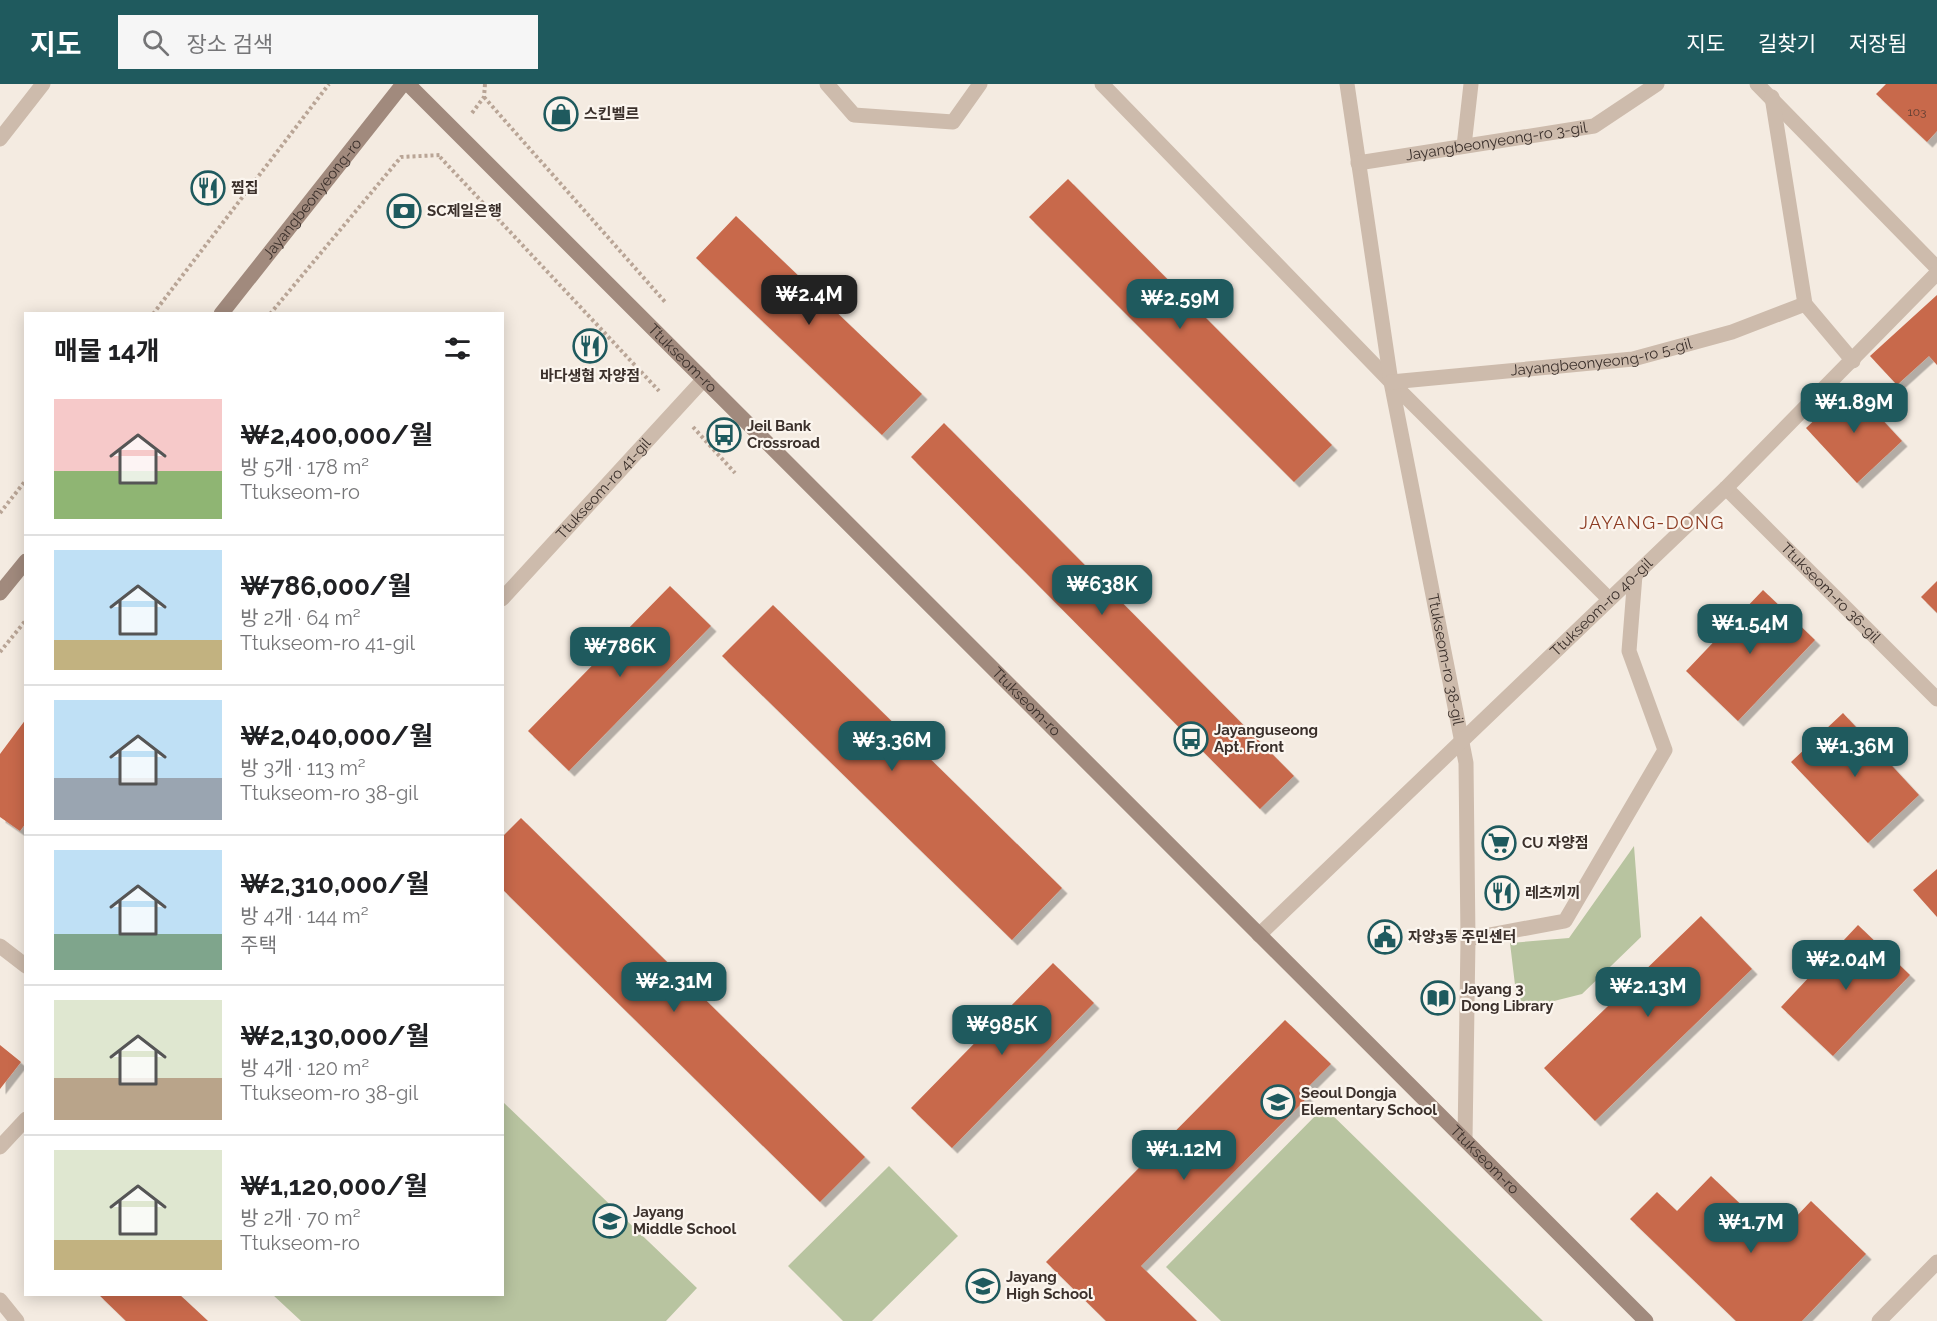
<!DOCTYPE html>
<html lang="ko">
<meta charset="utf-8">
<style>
body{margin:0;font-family:Raleway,"Noto Sans KR",sans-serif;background:#f6f6f6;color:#202124;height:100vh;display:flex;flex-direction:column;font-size:22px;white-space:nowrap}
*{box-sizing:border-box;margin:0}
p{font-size:20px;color:#757577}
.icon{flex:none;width:33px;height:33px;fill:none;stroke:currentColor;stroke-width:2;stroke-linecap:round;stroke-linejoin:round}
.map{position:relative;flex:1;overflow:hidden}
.drawer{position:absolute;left:24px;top:228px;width:480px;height:984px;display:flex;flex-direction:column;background:#fff;border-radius:0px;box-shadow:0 3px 15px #0003}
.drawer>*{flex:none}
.price{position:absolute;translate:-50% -51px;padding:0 14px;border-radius:12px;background:#1f5a5e;color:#fff;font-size:20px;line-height:39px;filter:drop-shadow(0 2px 3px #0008)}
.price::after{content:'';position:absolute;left:50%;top:36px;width:18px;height:14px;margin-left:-9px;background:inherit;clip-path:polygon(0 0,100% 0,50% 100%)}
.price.current{background:#222;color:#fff}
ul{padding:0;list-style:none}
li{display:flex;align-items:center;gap:18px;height:150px;padding:0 30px}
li+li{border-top:2px solid #e0e0e0}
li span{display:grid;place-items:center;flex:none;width:168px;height:120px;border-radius:0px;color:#555}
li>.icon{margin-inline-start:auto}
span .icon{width:72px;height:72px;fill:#fffc;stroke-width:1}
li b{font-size:26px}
h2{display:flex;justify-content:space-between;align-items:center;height:72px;padding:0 30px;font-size:26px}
header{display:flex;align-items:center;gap:36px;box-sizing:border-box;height:84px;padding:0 30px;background:#1f5a5e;color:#fff}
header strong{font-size:28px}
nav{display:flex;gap:33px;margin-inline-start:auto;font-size:21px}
.search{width:420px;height:54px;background:#f6f6f6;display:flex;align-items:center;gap:15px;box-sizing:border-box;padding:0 21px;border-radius:0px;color:#757577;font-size:22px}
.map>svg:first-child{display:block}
.green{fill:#b8c4a0}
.building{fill:#c8694b;filter:url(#shadow)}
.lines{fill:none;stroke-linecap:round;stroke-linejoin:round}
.path{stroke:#b9a596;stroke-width:4;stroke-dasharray:3 3;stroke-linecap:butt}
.street{stroke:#cdbbac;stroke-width:15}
.secondary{stroke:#a18a7d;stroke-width:15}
.labels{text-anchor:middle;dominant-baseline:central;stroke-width:4.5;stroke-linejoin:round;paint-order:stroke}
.number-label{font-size:12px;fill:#5e3e33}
.poi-label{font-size:15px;font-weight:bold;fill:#3b302b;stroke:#fbf5ee;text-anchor:start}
.street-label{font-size:15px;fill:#3b302b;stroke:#fbf5ee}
.quarter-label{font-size:18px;letter-spacing:1.5px;fill:#8c3b22;stroke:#fbf5ee}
</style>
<header>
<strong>지도</strong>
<div class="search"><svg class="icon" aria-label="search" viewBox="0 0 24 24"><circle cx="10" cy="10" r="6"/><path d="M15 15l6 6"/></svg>장소 검색</div>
<nav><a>지도</a><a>길찾기</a><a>저장됨</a></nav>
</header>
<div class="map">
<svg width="1937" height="1237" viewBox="0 0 1937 1237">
<defs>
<filter id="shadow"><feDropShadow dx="5.5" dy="5.5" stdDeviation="0" flood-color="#0004"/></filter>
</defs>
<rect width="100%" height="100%" fill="#f4ebe1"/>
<path class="green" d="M1634 762 1641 853 1582 910 1518 926 1510 859 1569 854Z
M503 1018 697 1204 666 1237H301L273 1211 502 1210Z
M1324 1023 1543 1237H1221L1166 1183Z
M889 1082 958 1152 872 1237H843L788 1182Z"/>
<path class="building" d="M1886 0H1937V47L1927 58 1876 10Z
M1068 95 1332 361 1294 398 1029 133Z
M736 132 922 310 882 351 696 174Z
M1937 211V281L1929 272 1897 301 1870 272Z
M1851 302 1902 357 1857 399 1806 344Z
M944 339 1294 692 1260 725 911 373Z
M1937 497V529L1921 513Z
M670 502 711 542 569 687 528 647Z
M1763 506 1815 556 1738 637 1686 587Z
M773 521 1062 804 1012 856 722 572Z
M1843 629 1919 711 1868 759 1791 678Z
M26 635V739L20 747 0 733V670Z
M521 734 865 1073 820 1118 502 805V753Z
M1937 785V833L1913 806Z
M1701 832 1752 885 1595 1037 1544 984Z
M1858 841 1910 891 1833 972 1781 923Z
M1053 879 1094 919 952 1064 911 1024Z
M1285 936 1331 980 1303 1008 1308 1013 1141 1182 1197 1237H1106L1046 1178Z
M0 961 21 978 0 1005Z
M1711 1092 1776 1154 1811 1117 1866 1170 1802 1237H1736L1630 1135 1657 1108 1677 1127Z
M98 1210H179L208 1237H126Z"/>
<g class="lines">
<path class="path" d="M484 13 666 219
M472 29 484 13 485 0
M440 73 659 307
M153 230 329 0
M270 230 401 73 441 71
M693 343 735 389
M0 429 26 396
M0 568 26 536"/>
<g class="street">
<path d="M827 0 854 31 953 38 980 0"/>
<path d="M1102 0 1391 298 1609 515"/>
<path id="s1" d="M1347 0 1391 298 1466 679 1468 855 1465 1056"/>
<path d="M1757 0 1937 184"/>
<path d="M1772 13 1805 220 1853 277"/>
<path d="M0 55 43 0"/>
<path d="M1464 62 1471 0"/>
<path id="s2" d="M1358 79 1594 42 1657 0"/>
<path id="s3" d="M1391 298 1633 275 1732 248 1805 220"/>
<path id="s4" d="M1726 404 1937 615"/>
<path id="s5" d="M502 515 704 295"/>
<path id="s6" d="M1259 851 1726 404 1937 189"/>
<path d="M1468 855 1565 837 1665 666 1629 567 1635 491"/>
<path d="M0 862 26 882"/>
<path d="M0 1063 26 1035"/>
<path d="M0 1216 17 1237"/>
<path d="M1879 1237 1937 1178"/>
</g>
<g class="secondary">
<path id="s7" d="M408 0 1646 1237"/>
<path id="s8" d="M221 230 403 0"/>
<path d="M0 509 26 477"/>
</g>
</g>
<defs>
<g id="shop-ring" transform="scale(1.725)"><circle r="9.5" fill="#fbf5ee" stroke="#1f5a5e" stroke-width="1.5"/><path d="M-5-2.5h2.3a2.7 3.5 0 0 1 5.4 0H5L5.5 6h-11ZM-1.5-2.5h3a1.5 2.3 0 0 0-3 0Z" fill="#1f5a5e"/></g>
<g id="restaurant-ring" transform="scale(1.725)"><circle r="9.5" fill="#fbf5ee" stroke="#1f5a5e" stroke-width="1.5"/><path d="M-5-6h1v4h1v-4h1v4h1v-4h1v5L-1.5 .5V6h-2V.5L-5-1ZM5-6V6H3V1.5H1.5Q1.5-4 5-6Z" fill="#1f5a5e"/></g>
<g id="bank-ring" transform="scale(1.725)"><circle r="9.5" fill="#fbf5ee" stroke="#1f5a5e" stroke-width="1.5"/><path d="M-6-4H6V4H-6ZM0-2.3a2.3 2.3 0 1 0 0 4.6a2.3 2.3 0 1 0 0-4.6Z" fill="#1f5a5e"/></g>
<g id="bus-ring" transform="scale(1.725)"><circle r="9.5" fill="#fbf5ee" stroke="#1f5a5e" stroke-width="1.5"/><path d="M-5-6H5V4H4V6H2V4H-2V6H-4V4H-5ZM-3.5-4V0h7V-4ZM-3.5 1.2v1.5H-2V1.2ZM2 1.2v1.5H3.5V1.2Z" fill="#1f5a5e"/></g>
<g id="supermarket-ring" transform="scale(1.725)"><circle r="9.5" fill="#fbf5ee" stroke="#1f5a5e" stroke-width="1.5"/><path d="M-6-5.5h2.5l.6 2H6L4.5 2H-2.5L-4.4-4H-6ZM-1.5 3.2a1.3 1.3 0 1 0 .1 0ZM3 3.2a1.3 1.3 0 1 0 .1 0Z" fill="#1f5a5e"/></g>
<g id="civic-ring" transform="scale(1.725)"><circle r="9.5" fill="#fbf5ee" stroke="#1f5a5e" stroke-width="1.5"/><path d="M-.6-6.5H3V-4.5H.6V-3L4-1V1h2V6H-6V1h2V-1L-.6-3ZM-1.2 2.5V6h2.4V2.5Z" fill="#1f5a5e"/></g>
<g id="library-ring" transform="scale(1.725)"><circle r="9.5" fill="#fbf5ee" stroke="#1f5a5e" stroke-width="1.5"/><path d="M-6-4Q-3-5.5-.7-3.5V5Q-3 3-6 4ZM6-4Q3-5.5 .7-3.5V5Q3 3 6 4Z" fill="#1f5a5e"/></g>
<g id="school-ring" transform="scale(1.725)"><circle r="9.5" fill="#fbf5ee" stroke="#1f5a5e" stroke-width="1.5"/><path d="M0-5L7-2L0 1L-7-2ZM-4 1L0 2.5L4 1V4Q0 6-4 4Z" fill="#1f5a5e"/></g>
</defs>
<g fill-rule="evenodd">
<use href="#shop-ring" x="561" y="30"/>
<use href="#restaurant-ring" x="208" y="104"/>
<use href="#bank-ring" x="404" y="127"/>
<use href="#restaurant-ring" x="590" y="262"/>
<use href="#bus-ring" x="724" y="351"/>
<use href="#bus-ring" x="1191" y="655"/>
<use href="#supermarket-ring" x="1499" y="759"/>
<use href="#restaurant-ring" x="1502" y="809"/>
<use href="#civic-ring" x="1385" y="853"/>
<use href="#library-ring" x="1438" y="914"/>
<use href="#school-ring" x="1278" y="1018"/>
<use href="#school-ring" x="610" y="1137"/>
<use href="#school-ring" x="983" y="1202"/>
</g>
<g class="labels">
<g class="number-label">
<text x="1917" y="28">103</text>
</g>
<g class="poi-label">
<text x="584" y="30">스킨벨르</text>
<text x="231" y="104">찜집</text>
<text x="427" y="127">SC제일은행</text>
<text x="590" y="292" text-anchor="middle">바다생협 자양점</text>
<text x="747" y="342">Jeil Bank<tspan x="747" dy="17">Crossroad</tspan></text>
<text x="1214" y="646">Jayanguseong<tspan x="1214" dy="17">Apt. Front</tspan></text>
<text x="1522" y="759">CU 자양점</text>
<text x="1525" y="809">레츠끼끼</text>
<text x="1408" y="853">자양3동 주민센터</text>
<text x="1461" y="905">Jayang 3<tspan x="1461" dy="17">Dong Library</tspan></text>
<text x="1301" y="1009">Seoul Dongja<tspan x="1301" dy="17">Elementary School</tspan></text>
<text x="633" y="1128">Jayang<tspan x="633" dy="17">Middle School</tspan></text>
<text x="1006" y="1193">Jayang<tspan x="1006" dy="17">High School</tspan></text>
</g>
<g class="street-label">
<text stroke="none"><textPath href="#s2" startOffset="140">Jayangbeonyeong-ro 3-gil</textPath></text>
<text stroke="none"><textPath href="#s8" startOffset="147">Jayangbeonyeong-ro</textPath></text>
<text stroke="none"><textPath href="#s3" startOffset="212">Jayangbeonyeong-ro 5-gil</textPath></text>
<text stroke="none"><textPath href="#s7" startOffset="388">Ttukseom-ro</textPath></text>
<text stroke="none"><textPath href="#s5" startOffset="150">Ttukseom-ro 41-gil</textPath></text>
<text stroke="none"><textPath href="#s4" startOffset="148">Ttukseom-ro 36-gil</textPath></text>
<text stroke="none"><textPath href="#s6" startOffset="474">Ttukseom-ro 40-gil</textPath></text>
<text stroke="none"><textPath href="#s1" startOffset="584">Ttukseom-ro 38-gil</textPath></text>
<text stroke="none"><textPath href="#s7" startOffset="874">Ttukseom-ro</textPath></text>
<text stroke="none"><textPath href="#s7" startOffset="1522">Ttukseom-ro</textPath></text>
</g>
<g class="quarter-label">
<text x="1652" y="438">JAYANG-DONG</text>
</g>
</g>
</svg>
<b class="price current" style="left:809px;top:242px">₩2.4M</b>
<b class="price" style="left:1180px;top:246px">₩2.59M</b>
<b class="price" style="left:1854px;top:350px">₩1.89M</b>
<b class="price" style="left:1102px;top:532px">₩638K</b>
<b class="price" style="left:1750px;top:571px">₩1.54M</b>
<b class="price" style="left:620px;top:594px">₩786K</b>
<b class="price" style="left:892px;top:688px">₩3.36M</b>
<b class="price" style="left:1855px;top:694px">₩1.36M</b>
<b class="price" style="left:1846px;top:907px">₩2.04M</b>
<b class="price" style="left:674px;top:929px">₩2.31M</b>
<b class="price" style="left:1648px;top:934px">₩2.13M</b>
<b class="price" style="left:1002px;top:972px">₩985K</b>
<b class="price" style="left:1184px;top:1097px">₩1.12M</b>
<b class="price" style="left:1751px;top:1170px">₩1.7M</b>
<section class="drawer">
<h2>매물 14개<svg class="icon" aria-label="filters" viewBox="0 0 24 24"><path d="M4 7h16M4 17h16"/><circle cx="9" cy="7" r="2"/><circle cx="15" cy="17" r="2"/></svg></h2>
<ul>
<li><span style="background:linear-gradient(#f6c9c9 60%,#8fb573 0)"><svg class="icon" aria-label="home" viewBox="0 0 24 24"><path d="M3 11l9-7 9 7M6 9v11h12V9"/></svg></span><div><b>₩2,400,000/월</b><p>방 5개 · 178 m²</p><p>Ttukseom-ro</p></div></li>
<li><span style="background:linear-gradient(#bfe0f5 75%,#c2b280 0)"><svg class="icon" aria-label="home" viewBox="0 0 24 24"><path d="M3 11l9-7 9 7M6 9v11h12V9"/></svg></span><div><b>₩786,000/월</b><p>방 2개 · 64 m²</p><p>Ttukseom-ro 41-gil</p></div></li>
<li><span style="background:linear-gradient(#bfe0f5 65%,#9aa5b1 0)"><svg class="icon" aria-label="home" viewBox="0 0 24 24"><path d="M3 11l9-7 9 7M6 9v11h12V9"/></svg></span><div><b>₩2,040,000/월</b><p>방 3개 · 113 m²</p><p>Ttukseom-ro 38-gil</p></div></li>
<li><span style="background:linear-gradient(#bfe0f5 70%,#7fa58c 0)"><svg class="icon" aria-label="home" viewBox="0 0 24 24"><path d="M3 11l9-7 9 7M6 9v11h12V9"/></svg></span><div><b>₩2,310,000/월</b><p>방 4개 · 144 m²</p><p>주택</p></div></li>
<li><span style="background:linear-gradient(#dfe7d0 65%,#b9a48a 0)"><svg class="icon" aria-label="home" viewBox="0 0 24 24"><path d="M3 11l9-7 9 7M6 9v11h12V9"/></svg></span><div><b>₩2,130,000/월</b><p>방 4개 · 120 m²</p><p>Ttukseom-ro 38-gil</p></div></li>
<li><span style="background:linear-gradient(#dfe7d0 75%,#c2b280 0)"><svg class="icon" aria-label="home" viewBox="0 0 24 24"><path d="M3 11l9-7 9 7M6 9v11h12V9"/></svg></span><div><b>₩1,120,000/월</b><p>방 2개 · 70 m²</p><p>Ttukseom-ro</p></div></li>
</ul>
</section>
</div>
